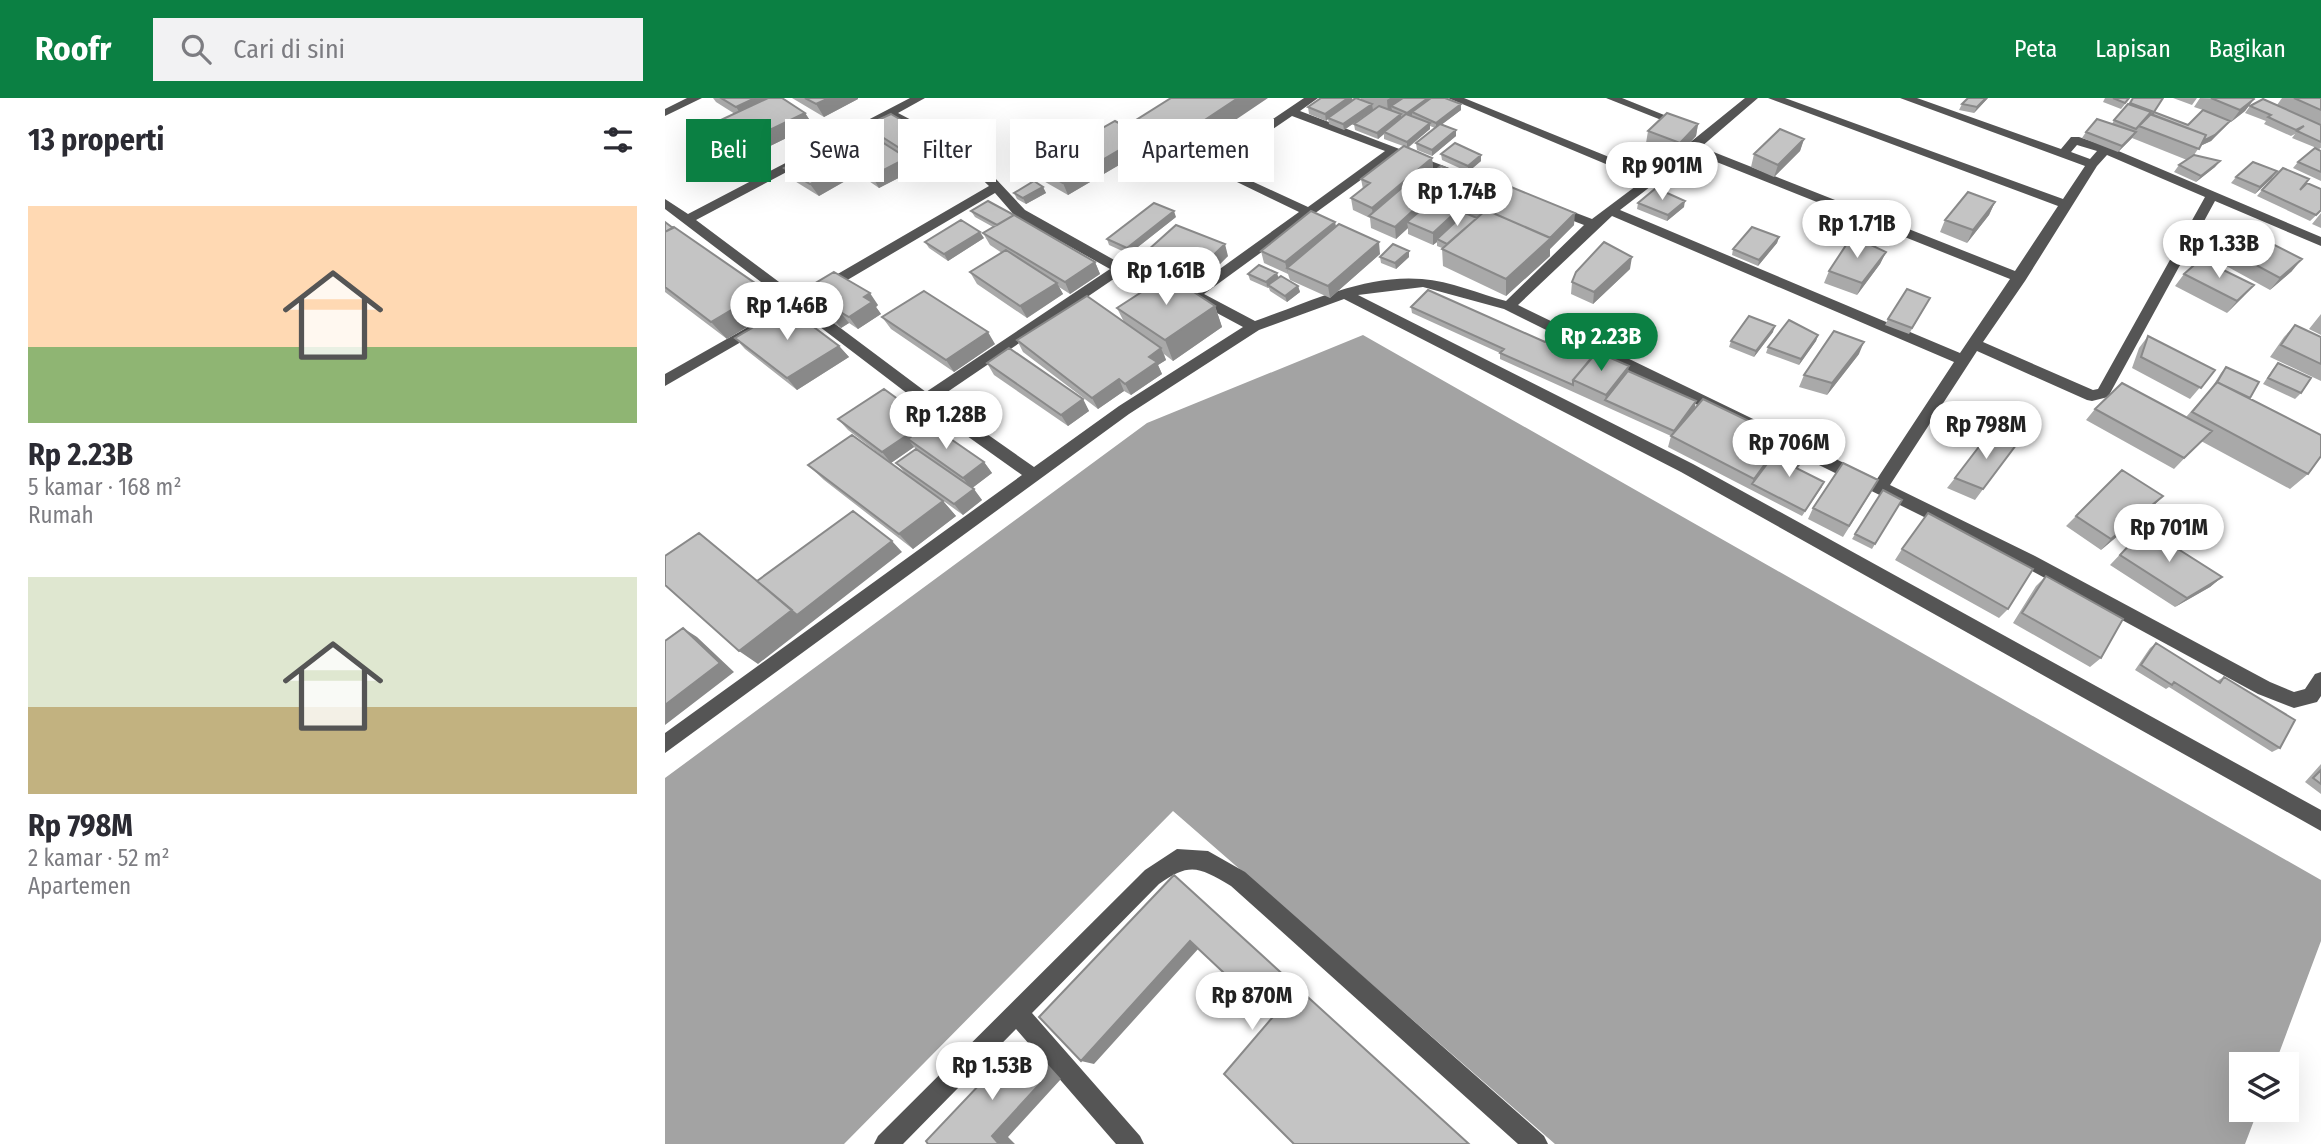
<!DOCTYPE html>
<html lang="id">
<meta charset="utf-8">
<style>
body{margin:0;font-family:"Fira Sans Condensed",sans-serif;background:#f2f2f3;color:#2b2b33;height:100vh;display:flex;flex-direction:column;font-size:26px;white-space:nowrap}
*{box-sizing:border-box;margin:0}
p{font-size:23px;color:#7c7c81}
.icon{flex:none;width:38px;height:38px;fill:none;stroke:currentColor;stroke-width:2;stroke-linecap:round;stroke-linejoin:round}
.map{position:relative;flex:1;overflow:hidden}
.sheet{display:flex;flex-direction:column;background:#fff;width:665px}
.sheet>*{flex:none}
.guide{position:absolute;left:21px;top:21px;width:665px;height:63px;display:flex;gap:14px}
.fabs{position:absolute;left:1564px;top:954px;display:grid;gap:14px}
.fabs a{display:grid;place-items:center;width:70px;height:70px;border-radius:0px;background:#fff;box-shadow:0 7px 28px #0002;font-size:35px}
.price{position:absolute;translate:-50% -60px;padding:0 16px;border-radius:24px;background:#fff;color:#222;font-size:23px;line-height:46px;filter:drop-shadow(0 2px 4px #0008)}
.price::after{content:'';position:absolute;left:50%;top:42px;width:21px;height:16px;margin-left:-10px;background:inherit;clip-path:polygon(0 0,100% 0,50% 100%)}
.price.current{background:#0b8043;color:#fff}
ul{padding:0;list-style:none}
li{display:grid;align-content:center;gap:14px;height:371px;padding:0 28px}
li span{display:grid;place-items:center;height:217px;border-radius:0px;color:#555}
li>.icon{margin-inline-start:auto}
span .icon{width:126px;height:126px;fill:#fffc;stroke-width:1}
li b{font-size:30px}
h2{display:flex;justify-content:space-between;align-items:center;height:84px;padding:0 28px;font-size:30px}
.tag{padding:0 24px;border-radius:0px;background:#fff;box-shadow:0 7px 28px #0002;font-size:24px;line-height:63px}
.tag.current{background:#0b8043;color:#fff}
header{display:flex;align-items:center;gap:42px;box-sizing:border-box;height:98px;padding:0 35px;background:#0b8043;color:#fff}
header strong{font-size:33px}
nav{display:flex;gap:38px;margin-inline-start:auto;font-size:24px}
.search{width:490px;height:63px;background:#f2f2f3;display:flex;align-items:center;gap:18px;box-sizing:border-box;padding:0 24px;border-radius:0px;color:#7c7c81;font-size:26px}
main{display:flex;flex:1;min-height:0}
.map>svg:first-child{display:block}
.water{fill:#a3a3a3}
.lines{fill:none;stroke-linecap:round;stroke-linejoin:round}
.minor{fill:#555;fill-rule:evenodd}
.wall{fill:#a9a9a9}
.shaded-wall{fill:#898989}
.building{fill:#c4c4c4;stroke:#898989;stroke-width:2}
</style>
<header>
<strong>Roofr</strong>
<div class="search"><svg class="icon" aria-label="search" viewBox="0 0 24 24"><circle cx="10" cy="10" r="6"/><path d="M15 15l6 6"/></svg>Cari di sini</div>
<nav><a>Peta</a><a>Lapisan</a><a>Bagikan</a></nav>
</header>
<main>
<section class="sheet">
<h2>13 properti<svg class="icon" aria-label="filters" viewBox="0 0 24 24"><path d="M4 7h16M4 17h16"/><circle cx="9" cy="7" r="2"/><circle cx="15" cy="17" r="2"/></svg></h2>
<ul>
<li><span style="background:linear-gradient(#ffd9b3 65%,#8fb573 0)"><svg class="icon" aria-label="home" viewBox="0 0 24 24"><path d="M3 11l9-7 9 7M6 9v11h12V9"/></svg></span><div><b>Rp 2.23B</b><p>5 kamar · 168 m²</p><p>Rumah</p></div></li>
<li><span style="background:linear-gradient(#dfe7d0 60%,#c2b280 0)"><svg class="icon" aria-label="home" viewBox="0 0 24 24"><path d="M3 11l9-7 9 7M6 9v11h12V9"/></svg></span><div><b>Rp 798M</b><p>2 kamar · 52 m²</p><p>Apartemen</p></div></li>
</ul>
</section>
<div class="map">
<svg width="1656" height="1046" viewBox="0 0 1656 1046">
<rect width="100%" height="100%" fill="#fff"/>
<path class="water" d="M698 237 1656 782V843L1610 966H1577V1012H1593L1580 1046H890L508 713 179 1046H0V680L482 325Z"/>
<g class="lines">
<path class="minor" d="M22 0H37L0 18V11Z
M245 0H260L233 15 296 48 316 65 360 112 460 168 527 191 634 114 539 68 639 0H653L635 13 826 86 820 90 816 89 730 57 539 196 590 223C642 205 700 176 757 181 785 183 815 196 841 203L919 127 885 114V108H893L927 121 979 82 783 0H799L986 76 1080 0H1093L1036 49 1350 173 1393 108 1103 0H1120L1398 101 1420 68 1235 0H1252L1396 51 1406 39H1414L1444 49 1656 139V148L1550 103 1443 299 1427 303 1422 302 1312 253 1225 387 1370 458 1605 584 1629 594 1640 591 1650 576 1656 574V598L1652 604 1629 610 1593 596 1358 468 839 211 758 189 693 197 1028 366 1656 712V733L1016 374 679 201 594 232 464 316 0 655V635L357 377 243 296 0 111V101L23 116ZM627 18 720 53 643 109 554 68ZM224 20 288 54 324 88 152 188V194H162L330 95 350 118 445 171 261 294 31 122ZM1412 47 1432 53 1425 61 1406 54ZM1029 55 1345 181 1295 255 955 112ZM1442 57 1540 99 1433 291 1428 292 1318 244 1360 183 1432 68ZM947 118 1289 264 1212 381 853 207ZM456 176 524 200 578 229 454 308 369 369 272 301Z
M941 0H957L1024 27 1014 29Z
M90 225 95 227V233L0 288V276Z
M512 751 543 753 580 774 879 1038 883 1046H853L566 788C534 769 525 764 494 786L367 915 475 1038 479 1046H451L351 931 238 1046H209L213 1038 480 772Z"/>
</g>
<path class="wall" d="M48 0H117L140 15 148 27 66 67 38 48 28 35 70 16 51 4Z
M127 0H193V1L159 19Z
M506 0 514 60 481 44 483 50 403 97 375 81 370 69 375 66 374 62 419 44 421 43 420 40 472 34 468 24Z
M656 0H687V2L689 1 687 0H694V1H696L695 0H780L796 12 777 26 791 32V38L767 58 752 52 751 45 770 30 765 28V31L743 50 767 60 768 72 758 80 762 82V79L796 76V80L909 127 885 151V158L841 198 778 168 777 150 772 148V144L768 147 743 136V130L731 141 706 130 705 120 688 112 686 100 698 91 696 81 738 48 719 41V36L713 41 690 32 689 26 706 13 679 32 664 26 663 21 661 23 644 16 643 9Z
M1323 0 1309 15 1294 12 1297 6Z
M1440 0H1465L1456 11 1438 4Z
M1508 0H1532L1527 7Z
M1535 0 1589 1 1580 13 1566 24 1564 23 1546 43 1535 48 1529 57 1555 63 1550 69 1531 84 1509 74 1514 67 1522 62 1467 40 1453 54 1417 40 1421 34 1447 26 1449 22 1465 5 1523 27 1538 12 1529 9Z
M1617 0H1656V50L1654 51 1627 40 1630 36 1626 38 1599 26 1601 23 1580 15 1585 8 1612 7Z
M1033 26 1031 38 1013 57 981 45 983 33Z
M200 28 279 56 254 70 243 63 249 72 214 90 182 68 189 78 154 98 128 82 119 70 172 61 164 49 205 36Z
M1139 41 1135 53 1109 79 1086 69 1089 56Z
M1656 53V83L1628 70 1633 64Z
M776 56 816 63 803 74 777 62Z
M1571 79 1607 80 1590 96 1566 85Z
M378 89 381 95 361 106 352 101 349 95Z
M1656 91V113L1645 123 1592 98 1597 92Z
M1330 104 1324 117 1302 145 1275 134 1280 122Z
M973 105 1019 109 1002 123 972 111Z
M306 113 430 164 435 176 405 196 394 189 398 196 362 220 312 186 305 174 337 155 325 147 318 135 328 129 310 119Z
M1656 115V130L1647 126Z
M511 119 464 156 444 147 442 141Z
M0 124 115 209 62 241 0 194Z
M670 124 671 129 715 156 665 200 625 182 623 176 599 165 596 153Z
M1114 139 1112 145 1093 168 1067 157 1068 151Z
M319 140 283 163 264 150 260 144Z
M1552 146 1627 173 1605 192 1543 158Z
M483 152 563 158 540 181 488 164Z
M744 153V159L731 171 716 165 715 159Z
M1221 154 1215 166 1192 197 1159 185 1164 173Z
M965 171 928 206 906 196 907 184Z
M583 176 613 180 633 188 635 194 622 204 605 193 604 190H603L585 182Z
M1519 176 1589 187 1562 215 1510 188Z
M132 196 213 207 211 209 216 216 193 231 184 225 176 230 141 208Z
M1262 206 1244 236 1220 227 1223 221Z
M550 208 557 229 508 263 499 256 501 262 493 267 497 276 466 297 459 293 433 311 358 254 352 242 459 224 452 210Z
M746 209 880 244 963 273 1030 309 1025 316 1117 346 1138 363 1133 370 1157 389 1137 418 1003 349 1006 338 835 261V255L747 215Z
M1656 216V237L1644 231Z
M217 219 330 246 289 274 226 231Z
M1630 227 1656 239V283L1605 259 1619 239Z
M1108 234 1089 259 1064 249 1066 243Z
M1153 237 1151 243 1134 267 1101 255 1103 249Z
M1483 238 1550 272 1525 301 1467 270 1474 250Z
M70 240 174 248 184 259 132 292 80 251Z
M1194 256 1162 297 1134 289 1139 277Z
M322 265 418 301 424 313 403 328 329 277Z
M1613 265 1636 295 1630 301 1598 286 1608 271Z
M1561 269 1643 376 1625 391 1536 343 1509 371 1421 322 1430 311 1521 319 1546 291 1556 275Z
M173 321 266 327 319 364 327 375 307 390 317 402 298 417 241 376 231 365 251 351 249 349 226 365 183 332Z
M1351 347 1310 402 1282 390 1290 380Z
M143 367 278 403 291 418 248 451 159 382Z
M1218 392 1237 402 1207 451 1187 441Z
M1207 393 1178 439 1143 421 1148 410Z
M1498 398 1487 409 1436 452 1401 428 1411 418Z
M1480 430 1557 479 1545 489 1510 509 1445 467Z
M1237 451 1343 511 1334 520 1230 462Z
M1381 478 1436 560 1425 569 1348 525 1371 488Z
M1491 545 1552 583 1559 579 1615 650 1607 654 1504 589 1501 591 1470 572 1485 550Z
M1656 666V696L1640 684Z"/>
<path class="shaded-wall" d="M90 0H112L80 22 71 9Z
M164 0H193V1L159 19 151 6Z
M573 0H603L514 60 508 43Z
M683 0H687L688 3 663 20V21L661 23 660 16Z
M725 0H743L726 8 727 12 723 14 722 2Z
M763 0H770L747 14V18L742 21V15Z
M1321 0H1323L1309 15 1312 9Z
M1589 1 1580 13 1566 24 1575 12Z
M707 6 708 12 679 32 678 26Z
M796 6V12L771 31V25Z
M140 15 148 27 66 67 57 55Z
M736 16V23L719 34V36L713 41 712 35Z
M1565 23 1560 29 1546 43 1533 49 1537 43Z
M765 25V31L742 50V44Z
M1033 26 1031 38 1013 57 1015 45Z
M791 32V38L767 58V52Z
M1471 34 1467 40 1453 54 1457 48Z
M478 38 483 50 403 97 398 85Z
M1139 41 1135 53 1109 79 1113 67Z
M273 44 279 56 254 70 247 58Z
M816 57V63L803 74V68Z
M242 60 249 72 214 90 207 78Z
M767 60 768 72 710 120 708 119 707 110Z
M1555 63 1550 69 1531 84 1536 78Z
M181 66 189 78 154 98 145 86Z
M1612 73 1607 80 1590 96 1595 89Z
M796 76 797 83 783 94V88Z
M378 89 381 95 361 106 358 100Z
M782 90V96L775 103 768 102Z
M764 98 765 110 742 124 743 130 731 141 730 129Z
M1020 103 1019 109 1002 123 1003 117Z
M1330 104 1324 117 1302 145 1308 132Z
M792 107 793 112 795 110V122L772 141V144L768 147V135Z
M509 113 511 119 464 156 462 150Z
M910 115 909 127 885 151V158L841 198V181L885 140Z
M670 124 672 136 622 170 623 176 620 164Z
M315 134 319 140 283 163 279 156Z
M1114 139 1112 145 1093 168 1094 162Z
M714 144 715 156 665 200 663 188Z
M560 146 563 158 540 181 536 169Z
M744 153V159L731 171 730 165Z
M1221 154 1215 166 1192 197 1197 185Z
M967 159 965 171 928 206 929 194Z
M1637 161 1627 173 1605 192 1615 180Z
M430 164 435 176 405 196 400 184Z
M612 175 614 181 603 187V190L601 184Z
M392 185 398 196 362 220 355 208Z
M1589 187 1578 199 1562 215 1572 203Z
M633 188 635 194 622 204 620 198Z
M100 192 115 209 62 241 46 224Z
M205 195 213 207 211 209 216 216 193 231 184 219 199 199Z
M550 208 557 229 508 263 500 242Z
M175 214 184 225 176 230 167 219Z
M1110 228 1108 234 1089 259 1091 253Z
M323 234 330 246 289 274 281 262Z
M1153 237 1151 243 1134 267 1136 261Z
M1199 244 1194 256 1162 297 1167 285Z
M174 248 184 259 132 292 122 280Z
M496 250 501 262 493 267 497 276 466 297 460 286 484 259Z
M964 268 962 279 940 302 941 297Z
M454 281 459 293 433 311 427 300Z
M418 301 424 313 403 328 396 317Z
M1031 303 1030 309 1008 339 1009 333Z
M263 323 271 334 243 341 249 349 226 365 217 354Z
M1119 340 1115 352 1087 386 1089 381Z
M319 364 327 375 306 391 298 380Z
M309 391 317 402 298 417 289 406Z
M1498 398 1487 409 1436 452 1446 441Z
M278 403 291 418 248 451 234 436Z
M34 435 133 516 227 443 237 454 93 566 74 553Z
M1557 479 1545 489 1510 509 1522 500Z
M18 530 32 539 69 574 0 627V607Z
M525 843 534 850 429 966 416 963Z
M353 946 368 950 396 981 343 1039 350 1046H334L327 1038Z"/>
<path class="building" d="M56 0H90L71 9Z
M103 0H117L140 15 57 55 28 35Z
M140 0H164L151 6Z
M506 0H573L508 43 468 24Z
M656 0H683L660 16 643 9Z
M691 0 707 6 678 26 663 20Z
M738 0H763L742 15 726 8Z
M766 0H780L796 6 771 25 747 14Z
M1303 0H1321L1312 9 1297 6Z
M1448 0H1464L1460 5Z
M1468 0H1498L1489 14 1465 5Z
M1546 0H1588L1589 1 1575 12Z
M1629 0H1656V12Z
M1598 1 1656 27V44L1632 33 1639 28 1631 32 1603 19 1606 17 1585 8Z
M1463 6 1486 14 1471 31 1449 22Z
M714 8 736 16 712 35 689 26Z
M1538 12 1565 23 1550 37 1538 43 1541 37 1487 17 1489 14 1523 27Z
M1002 15 1033 26 1015 45 983 33Z
M226 16 273 44 247 58 200 28Z
M741 16 765 25 742 44 719 34Z
M1486 16 1541 37 1534 51 1474 28Z
M1432 21 1471 34 1457 48 1421 34Z
M450 23 478 38 398 85 370 69 381 63 384 64 424 42 420 40Z
M775 26 791 32 767 52 751 45Z
M1115 31 1139 41 1113 67 1089 56Z
M198 32 242 60 207 78 164 49Z
M412 40 419 44 384 64 381 63 377 65 374 62Z
M790 45 816 57 803 68 776 56Z
M739 48 767 60 707 110 686 100 705 85 696 81Z
M1650 50 1656 53V74L1633 64Z
M155 51 181 66 145 86 119 70Z
M1529 57 1555 63 1536 78 1514 67Z
M1588 64 1612 73 1595 89 1571 79Z
M776 68 796 76 783 88 762 79Z
M1618 70 1644 81 1635 92 1642 85 1656 91V112L1651 117 1597 92Z
M799 77 814 83 792 103V107L791 108 774 101Z
M819 78 910 115 885 140 821 112 819 114 792 103Z
M757 80 782 90 767 102 764 100V98L745 90Z
M369 83 378 89 358 100 349 95Z
M739 88 764 98 730 129 704 118Z
M991 90 1020 103 1003 117 973 105Z
M1303 94 1330 104 1308 132 1280 122Z
M770 100 795 110 768 135 742 124Z
M323 103 349 117 332 127 306 113Z
M489 105 509 113 462 150 442 141Z
M821 112 886 140 841 181 777 151Z
M646 113 670 124 620 164 596 153Z
M800 115 812 120 782 146 772 141Z
M349 117 430 164 400 184 318 135Z
M296 122 315 134 279 156 260 144Z
M0 124 8 130 0 134Z
M674 126 714 144 663 188 622 170Z
M511 127 560 146 536 169 483 152Z
M9 129 100 192 46 224 0 189V134Z
M1087 129 1114 139 1094 162 1068 151Z
M1574 129 1637 161 1615 180 1552 146Z
M1187 138 1221 154 1197 185 1164 173Z
M939 144 967 159 929 194 907 184 911 174Z
M728 146 744 153 730 165 715 159Z
M341 152 392 185 355 208 305 174Z
M1536 161 1589 187 1572 203 1519 176Z
M594 167 612 175 601 184 583 176Z
M169 174 205 195 199 199 207 204 184 219 175 214 167 219 132 196Z
M503 177 550 208 500 242 452 210Z
M616 178 633 188 620 198 603 187Z
M1242 191 1265 200 1247 230 1223 221Z
M763 192 880 244 884 239 928 258 908 282V287L835 255 839 251 746 209Z
M259 193 323 234 281 262 217 219Z
M422 198 496 250 484 259 492 264 460 286 454 281 427 300 352 242Z
M122 209 174 248 122 280 70 240Z
M1084 218 1110 228 1091 253 1066 243Z
M1124 222 1153 237 1136 261 1103 249Z
M1630 227 1656 239V266L1616 247Z
M1169 233 1199 244 1167 285 1139 277Z
M1483 238 1550 272 1536 290 1476 259Z
M344 250 418 301 396 317 322 265Z
M932 254 964 268 941 297 908 282Z
M1613 265 1646 280 1636 295 1603 280Z
M1561 269 1594 284 1585 300 1552 284 1551 286Z
M963 273 1031 303 1009 333 940 302Z
M1552 284 1656 337V358L1643 376 1527 314Z
M1457 285 1547 333 1519 360 1430 311Z
M219 291 263 323 217 354 173 321Z
M1038 301 1119 340 1089 381 1006 338Z
M264 326 319 364 298 380 243 341Z
M1326 333 1351 347 1318 391 1290 380Z
M187 337 278 403 234 436 143 367Z
M1117 346 1141 357 1131 370 1159 384 1140 413 1087 386Z
M251 351 309 391 289 406 231 365Z
M1178 365 1213 382 1184 428 1148 410Z
M1457 372 1498 398 1446 441 1411 418Z
M1218 392 1237 402 1210 446 1190 436Z
M188 413 227 443 132 517 92 483Z
M1263 415 1368 471 1343 511 1237 451Z
M1480 430 1557 479 1522 500 1455 457Z
M34 435 127 512 74 553 0 487V458Z
M1381 478 1458 521 1436 560 1357 515Z
M18 530 55 565 0 607V543Z
M1491 545 1555 585 1559 579 1630 622 1615 650 1509 584 1507 587 1476 567Z
M1656 672V686L1648 680Z
M509 777 804 1046H629L559 976 607 920 525 843 416 963 374 919Z
M353 946 382 978 327 1038 334 1046H263L261 1043Z"/>
</svg>
<div class="fabs">
<a><svg class="icon" aria-label="layers" viewBox="0 0 24 24"><path d="M12 4l9 5-9 5-9-5zM3 14l9 5 9-5"/></svg></a>
</div>
<b class="price" style="left:997px;top:104px">Rp 901M</b>
<b class="price" style="left:792px;top:130px">Rp 1.74B</b>
<b class="price" style="left:1192px;top:162px">Rp 1.71B</b>
<b class="price" style="left:1554px;top:182px">Rp 1.33B</b>
<b class="price" style="left:501px;top:209px">Rp 1.61B</b>
<b class="price" style="left:122px;top:244px">Rp 1.46B</b>
<b class="price current" style="left:936px;top:275px">Rp 2.23B</b>
<b class="price" style="left:281px;top:353px">Rp 1.28B</b>
<b class="price" style="left:1321px;top:363px">Rp 798M</b>
<b class="price" style="left:1124px;top:381px">Rp 706M</b>
<b class="price" style="left:1504px;top:466px">Rp 701M</b>
<b class="price" style="left:587px;top:934px">Rp 870M</b>
<b class="price" style="left:327px;top:1004px">Rp 1.53B</b>
<div class="guide">
<a class="tag current">Beli</a>
<a class="tag">Sewa</a>
<a class="tag">Filter</a>
<a class="tag">Baru</a>
<a class="tag">Apartemen</a>
</div>
</div>
</main>
